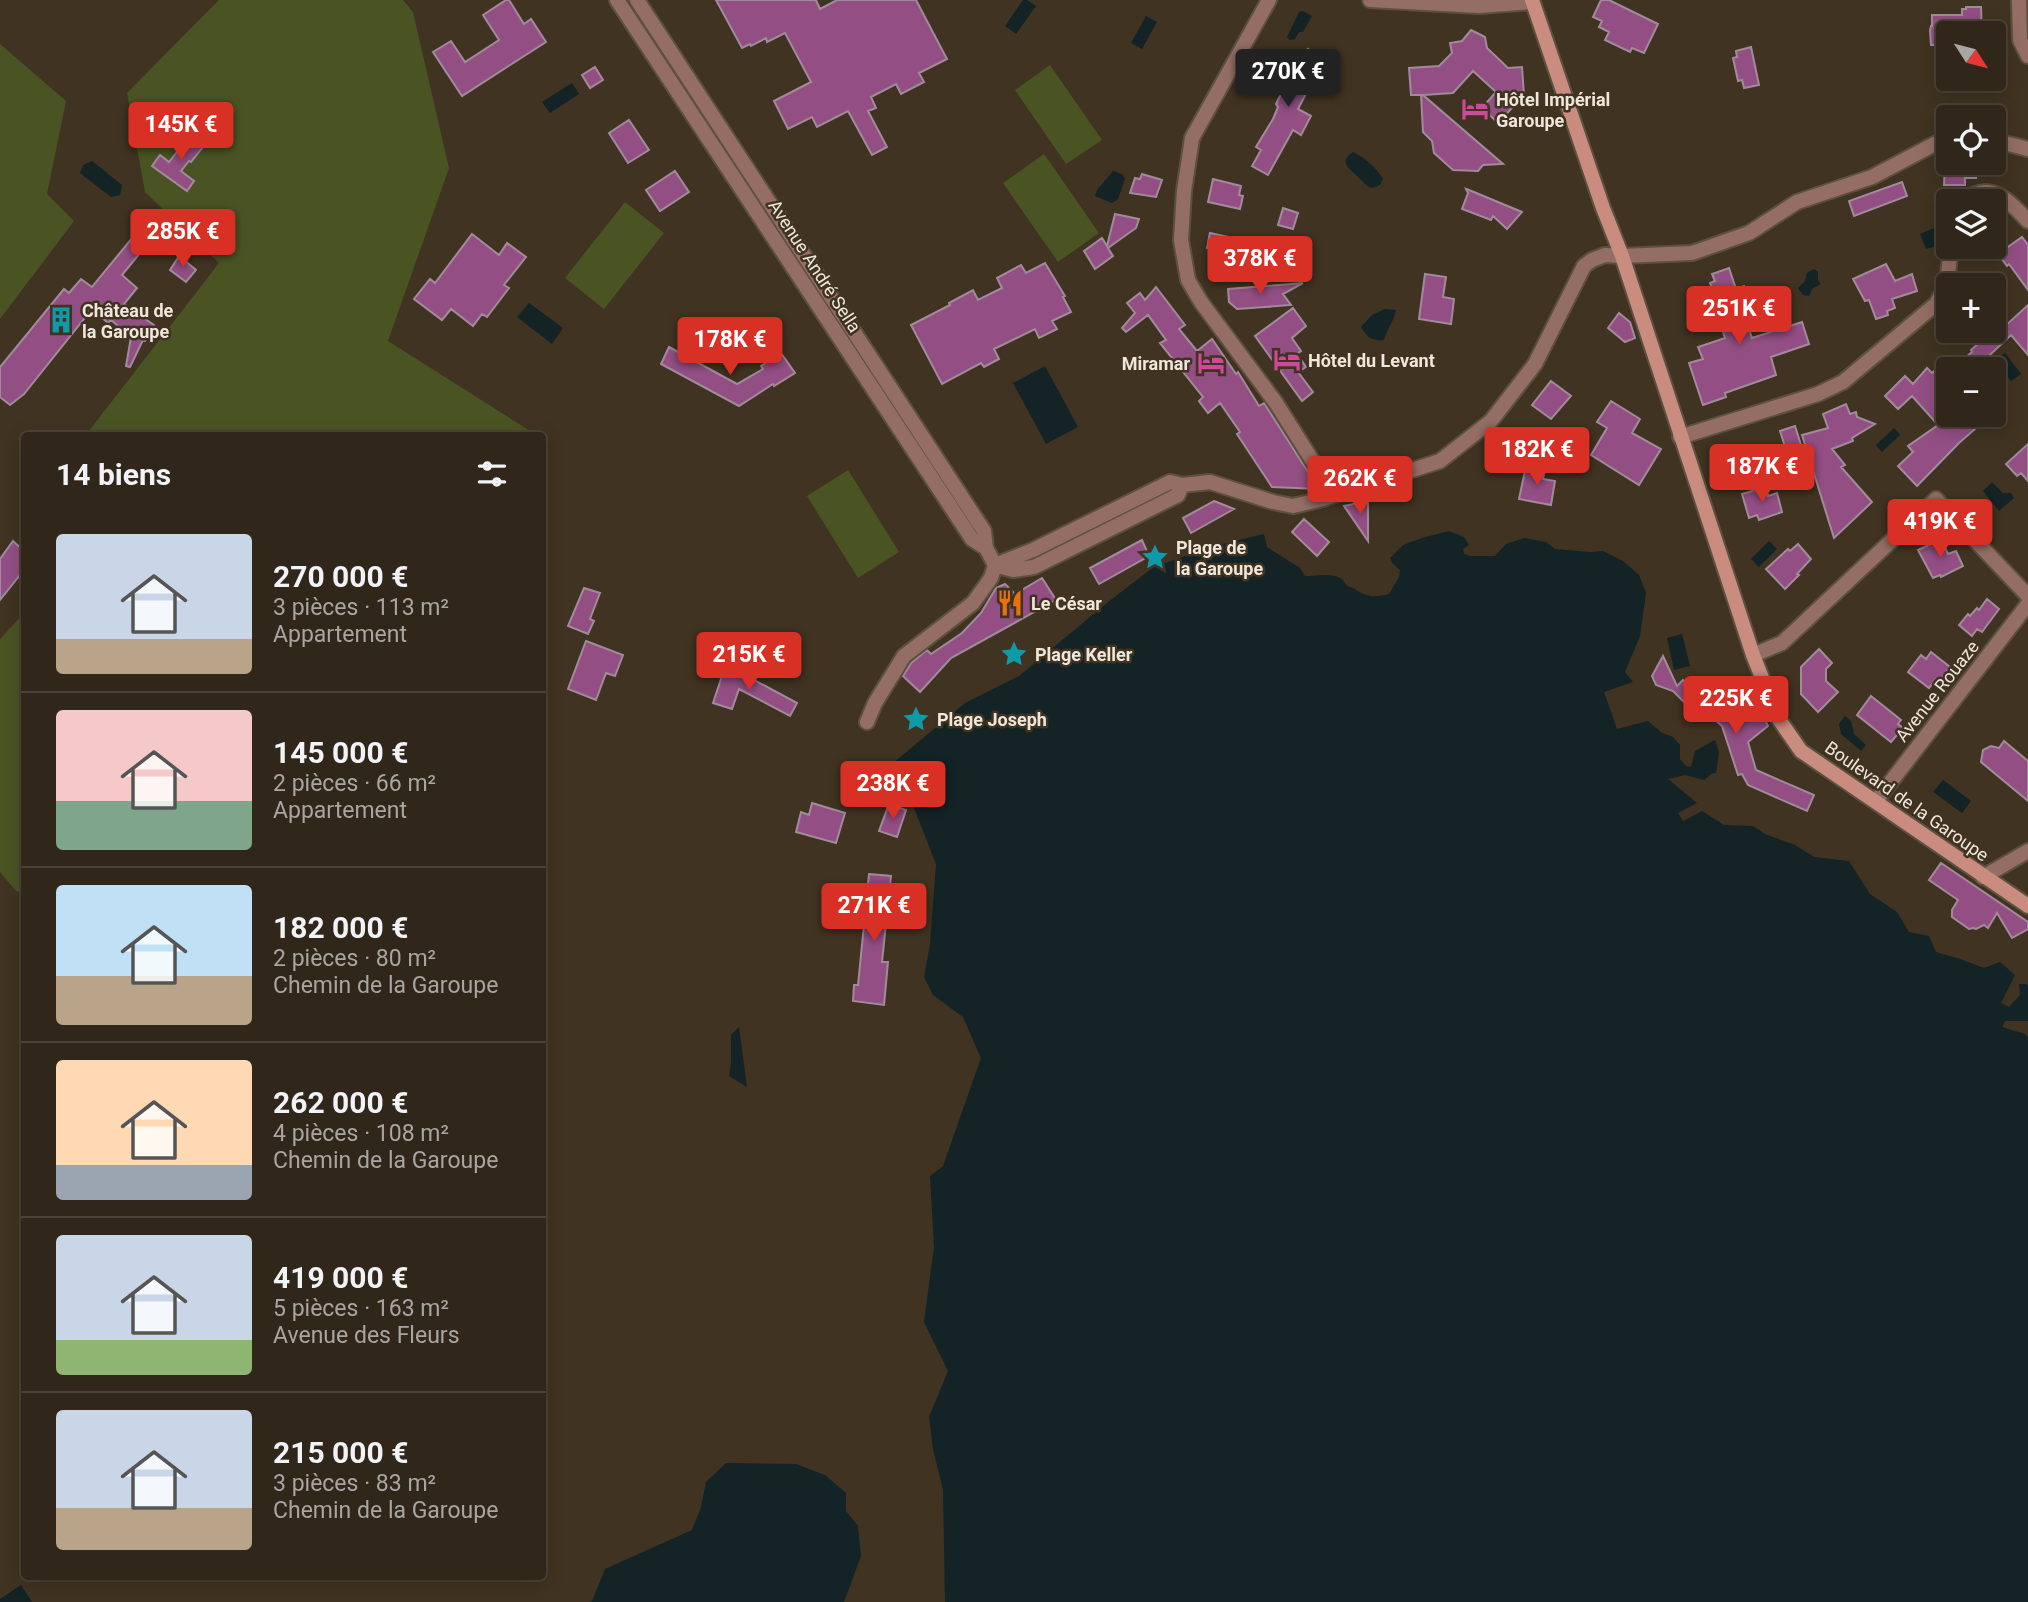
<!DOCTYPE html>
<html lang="fr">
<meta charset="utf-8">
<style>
body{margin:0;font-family:Roboto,sans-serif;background:#3c3226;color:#f1f3f6;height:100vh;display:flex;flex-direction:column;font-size:26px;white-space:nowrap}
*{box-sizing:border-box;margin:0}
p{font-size:23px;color:#a8a5a2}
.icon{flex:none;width:38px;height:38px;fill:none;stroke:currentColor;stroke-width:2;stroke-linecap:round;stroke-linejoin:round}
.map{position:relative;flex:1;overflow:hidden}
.sheet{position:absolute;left:21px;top:432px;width:525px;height:1148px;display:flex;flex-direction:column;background:#302619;border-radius:7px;box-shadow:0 4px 18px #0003,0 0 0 2px #4b4338}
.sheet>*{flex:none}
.needle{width:46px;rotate:126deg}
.controls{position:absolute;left:1936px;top:21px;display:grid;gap:14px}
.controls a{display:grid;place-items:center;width:70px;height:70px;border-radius:7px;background:#302619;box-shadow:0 4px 18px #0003,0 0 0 2px #4b4338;font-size:35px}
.price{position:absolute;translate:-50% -60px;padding:0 16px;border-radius:7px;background:#d93025;color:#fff;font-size:23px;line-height:46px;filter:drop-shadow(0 2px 4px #0008)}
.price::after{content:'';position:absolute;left:50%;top:42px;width:21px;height:16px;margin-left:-10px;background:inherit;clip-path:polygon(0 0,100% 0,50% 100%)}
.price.active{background:#222;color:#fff}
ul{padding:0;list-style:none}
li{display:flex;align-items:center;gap:21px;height:175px;padding:0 35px}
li+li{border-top:2px solid #4b4338}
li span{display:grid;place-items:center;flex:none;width:196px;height:140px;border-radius:7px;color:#555}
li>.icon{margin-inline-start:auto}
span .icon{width:84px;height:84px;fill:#fffc;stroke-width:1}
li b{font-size:30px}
h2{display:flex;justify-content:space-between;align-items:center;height:84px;padding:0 35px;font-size:30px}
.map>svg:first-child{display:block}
.green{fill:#4a5423}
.water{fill:#132326}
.building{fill:#934f84;stroke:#a18b9b;stroke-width:2}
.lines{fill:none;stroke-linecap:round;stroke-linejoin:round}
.street-casing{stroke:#5c503f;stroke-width:18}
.secondary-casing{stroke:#5c503f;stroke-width:18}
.street{stroke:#946e65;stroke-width:14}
.secondary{stroke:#c98c7f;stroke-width:14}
.labels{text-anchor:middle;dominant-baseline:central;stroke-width:5;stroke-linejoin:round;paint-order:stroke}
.poi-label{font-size:18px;font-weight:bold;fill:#efe7db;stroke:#403321;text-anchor:start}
.street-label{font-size:18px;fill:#efe7db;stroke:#403321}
</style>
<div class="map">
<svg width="2028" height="1602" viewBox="0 0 2028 1602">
<rect width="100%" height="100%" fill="#403321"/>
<path class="green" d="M219 0H403L413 12 449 168 388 341 538 436H85L219 263 145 192 127 93Z
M0 44 66 101 47 194 74 221 0 319Z
M1050 65 1102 140 1066 164 1015 90Z
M1044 154 1099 233 1058 262 1003 183Z
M625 202 664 233 604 309 565 278Z
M848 470 899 552 858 578 807 496Z
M24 613V893L16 891 0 872V639Z"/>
<path class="water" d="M1023 0H1027L1036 6 1016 34 1005 26Z
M1303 11 1312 16 1303 32H1299L1295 39 1290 40 1287 37 1299 12Z
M1146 16 1157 22 1142 49 1131 43Z
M572 83 579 94 550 113 542 102Z
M1353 152C1364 157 1377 168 1383 179L1380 185C1375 187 1373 189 1369 187 1365 185 1363 181 1360 179 1351 170 1337 162 1353 152Z
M92 161 122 185 120 195 111 197 80 173 83 165Z
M1113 171 1122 174 1125 179 1118 199 1112 203 1095 196 1097 190Z
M1941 225 1937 246 1926 249 1920 234Z
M1267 250 1286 253 1285 263 1265 260Z
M1814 269 1818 272V280L1821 284 1812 289 1809 296 1803 295 1798 288 1805 281 1807 273Z
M529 303 563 328 552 344 517 317Z
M1385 309 1396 310C1394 321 1387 329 1384 340 1371 341 1367 337 1361 327L1372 315Z
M2005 353 2021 374 2011 381 1995 360Z
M1045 366 1078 427 1046 444 1013 383Z
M1894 428 1900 435 1882 452 1876 445Z
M1992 482 2003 493H2011L2014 498 1999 511 1983 491Z
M1449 531 1464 537 1469 545 1463 549 1464 554 1470 556H1495L1506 544 1524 538 1546 542 1555 549 1590 552 1603 551 1623 561 1639 575 1646 593 1640 636 1625 672 1633 682 1604 692 1617 729 1648 721 1662 733 1673 737 1680 745V759L1686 766 1691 767 1695 751 1715 740 1719 752 1716 773 1711 774 1704 780 1685 775 1668 779 1697 803 1678 813 1683 821 1702 811 1724 825 1753 826 1765 834 1795 845 1814 857 1849 861 1870 894 1897 912 1909 932 1929 936 1936 952 1960 959 1984 968 2000 962 2015 975 2001 1003 2009 1007 2020 995 2019 984H2025L2028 985V1021H2005L2002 1027 2025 1034 2028 1037V1602H945L943 1490 933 1449 929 1417 948 1371 924 1322 934 1247 930 1176 943 1166 981 1058 963 1017 933 995 924 977 930 944 936 864 903 780 892 764 965 703 1019 676 1108 602 1154 567 1214 546 1264 534 1267 547 1300 568 1305 576C1319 576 1340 570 1347 586 1355 588 1357 591 1364 594 1371 598 1382 596 1389 594L1399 577 1400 570 1393 564 1390 558 1403 545 1422 538Z
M1769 541 1777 549 1759 567 1751 559Z
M1682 634 1690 666 1674 670 1667 638Z
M1845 716 1851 721 1854 734 1866 745 1861 751 1841 734 1839 724Z
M1943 780 1971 801 1962 813 1933 792Z
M739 1027 747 1087 729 1076 731 1062V1035Z
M726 1463 796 1464 825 1475 846 1493V1511L858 1526 861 1556 844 1602H589L592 1601 605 1569 692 1530 701 1507 706 1482Z
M21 1585 32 1602H0V1599Z"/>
<path class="building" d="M506 0H509L524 24 531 19 546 42 462 96 433 52 451 41 465 62 499 40 483 15Z
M716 0H816L820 9 837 0H916L947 59 919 73 924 82 901 94 896 84 871 97 876 108 868 111 887 147 872 155 848 111 817 127 812 117 788 129 774 101 811 82 785 33 767 42 766 38 751 46 750 44 742 48Z
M1601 0H1609L1658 24 1644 53 1632 48 1630 52 1605 40 1609 32 1599 27 1602 21 1593 17Z
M1966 7H1981L1982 33H1948V45H1931L1930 30 1931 26H1932V15H1962V9H1966Z
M1471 30 1485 37 1487 48 1508 68 1522 67 1524 95 1498 123 1482 108 1496 92 1473 71 1453 93 1423 95 1503 164 1483 165 1478 171 1453 170 1434 153 1432 141 1423 132 1421 95H1411L1409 68 1439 66 1452 53 1450 43 1462 41Z
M1751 47 1759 85 1744 88 1742 80 1738 81 1733 58 1737 57 1736 51Z
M1308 49 1324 59 1298 109 1311 116 1301 135 1293 130 1268 175 1252 166 1261 150 1256 147 1273 119 1278 107 1276 104 1289 78 1271 69 1277 56 1298 67Z
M595 67 603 80 590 88 582 75Z
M629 120 649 150 628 163 609 133Z
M192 133 206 143 191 162 189 161 181 171 194 181 187 191 152 166 160 155 169 162Z
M1945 163H1976V178H1965V185H1944Z
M675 171 689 192 660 211 646 190Z
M1142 174 1162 180 1156 197 1130 193 1135 178 1140 179Z
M1213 179 1241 186 1239 195 1243 196 1240 209 1208 202Z
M1902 182 1907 196 1854 216 1849 201Z
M1466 189 1469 190 1522 212 1507 229 1493 216 1491 220 1462 209 1468 193Z
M1283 208 1298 213 1293 229 1278 225Z
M1115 214 1139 219 1136 228 1108 248 1113 256 1095 269 1084 251 1102 238 1107 246Z
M142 226 154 236 122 275 137 288 124 304 154 325 145 341 143 340 130 367 126 366 131 337 111 320 108 323 92 309 24 394 10 405 0 397V367L64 289 69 293 81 279 92 287Z
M1210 233 1234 238V241L1249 244 1246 266 1210 259 1212 249 1207 248Z
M472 234 499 255 507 243 526 257 504 285 509 288 487 317 482 314 473 326 451 309 442 320 414 299 430 279 435 283Z
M2022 237 2028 245V290L2009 264 2007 266 1998 254Z
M179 256 196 270 186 282 170 270Z
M1045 263 1065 296 1063 297 1071 312 1052 321 1057 329 1039 338 1035 329 994 349 999 359 984 367 981 363 942 384 911 325 950 305 949 303 973 290 978 300 1002 288 997 278 1021 265 1026 273Z
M1886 264 1895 281 1912 274 1917 291 1892 299 1895 308 1887 311 1888 315 1876 319 1869 300 1865 301 1853 279Z
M1729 268 1736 289 1744 286 1749 301 1740 303 1752 338 1802 322 1809 344 1771 357 1776 375 1725 393 1726 397 1703 405 1689 363 1703 359 1698 347 1725 338 1712 298 1715 297 1710 283 1715 281 1712 274Z
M1425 274 1446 277 1443 297 1454 299 1451 324 1419 319Z
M1303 283 1283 294 1291 305 1237 309 1229 302 1228 289Z
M1156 287 1185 325 1179 329 1197 351 1212 339 1236 374 1238 372 1259 406 1264 403 1319 489 1272 487 1237 434 1240 432 1220 403 1208 413 1199 401 1203 397 1160 343 1166 340 1148 315 1126 332 1122 328 1135 313 1127 303 1140 293 1145 300Z
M2028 305V355L2011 335 1976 368 1966 357 1972 352 1971 350 1993 331V319L2004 331H2007L2004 327Z
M1293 308 1306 326 1292 338 1301 351 1297 354 1306 367 1298 372 1313 392 1302 401 1255 336Z
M1619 313 1630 322 1635 338 1625 342 1608 328Z
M669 347 737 384 763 369 761 366 781 353 795 373 774 386 773 384 739 406 661 364Z
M1948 359V389L1940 396 1948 404V415H1991L1959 443 1917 486 1898 466 1913 452 1908 446 1938 425 1912 396 1898 409 1885 396 1905 376 1913 384 1927 368 1932 373Z
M1551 381 1571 396 1551 419 1532 405Z
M1611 401 1640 419 1632 433 1661 449 1639 485 1591 455 1607 428 1597 422Z
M1846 404 1850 414 1856 412 1857 417 1875 424 1852 438 1853 441 1832 449 1845 465 1841 467 1872 502 1834 538 1802 435 1828 428 1823 414Z
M1795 426 1802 448 1787 453 1780 431Z
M2028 444V481L2021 473 2017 476 2006 464Z
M1526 466 1545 470 1543 479 1555 481 1551 505 1519 499Z
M1766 487 1768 496 1777 493 1782 512 1759 520 1757 515 1749 518 1742 494Z
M1214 501 1234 509 1191 533 1183 518Z
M1368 501V541L1344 506Z
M1304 519 1329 542 1317 556 1292 532Z
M1941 539 1948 554 1956 551 1963 566 1941 577 1940 575 1933 578 1918 550Z
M1142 540 1149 556 1099 584 1090 568Z
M13 541 24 551V570L0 600V559Z
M1798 544 1811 559 1797 574 1799 575 1785 589 1766 569 1788 549 1790 551Z
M1042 578 1056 600 951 658 920 692 903 676 911 663 927 650 931 654 962 633 981 613 996 588 1005 584 1015 594Z
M584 588 600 593 590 619 594 621 588 634 568 626Z
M1987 599 1999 609 1982 632 1977 629 1972 636 1959 625 1968 614 1970 616 1977 608 1979 610Z
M586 641 623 655 615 676 606 673 596 700 568 689Z
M1819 649 1832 663 1826 669V681L1838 692 1818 712 1801 694V667Z
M1931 652 1950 667 1938 682 1936 679 1929 688 1908 672 1921 655 1926 659Z
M1663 656 1677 686 1683 680 1693 689 1724 708 1735 709 1753 693 1768 726 1748 742 1756 770 1814 795 1807 811 1748 785 1742 774 1738 775 1722 726 1709 715 1707 717 1689 707 1673 691 1656 685 1652 676Z
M725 667 744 673 743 674 797 703 790 716 739 689 732 709 713 703Z
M1871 696 1901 720 1898 724 1903 728 1891 742 1857 715Z
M2004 741 2028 761V801L1981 762 1983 750 1991 746 1999 748Z
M812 803 845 813 836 843 796 832 801 812 809 815Z
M889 804 906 810 897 837 879 831Z
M1941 863 2028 922V929L2012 938 1997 913 1988 928 1984 925 1976 929 1973 928 1969 929 1952 917V910L1958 900 1929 880Z
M869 874 891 876 882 962H888L884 1005 853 1001 854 985H858Z"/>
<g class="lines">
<g class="street-casing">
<path id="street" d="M617 0 972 539 986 548
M637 0 984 531 986 548 995 565
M1269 0 1192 138 1184 191 1181 240 1188 280 1201 302 1276 403 1334 495
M1370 0 1479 6 1532 2
M2019 0 2020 40 2028 56
M1993 140 2028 149
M1965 201C1990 179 2010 202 2028 221
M1680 437 1818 394 1843 382 1936 304 1947 284 1951 247
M995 565 1013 570 1034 567 1178 495 1182 485
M1753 655 1782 643 1936 499 2028 596
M867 722 875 703 904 656 973 603 991 578 995 565 1033 550 1170 482 1182 485 1210 482 1273 502 1293 506 1323 499 1440 461 1491 421 1535 364 1584 266 1592 260 1605 255 1622 256 1692 253 1749 233 1797 202 1872 177 1948 137
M1876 801 2028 604
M1983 877 2028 851"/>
</g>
<g class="secondary-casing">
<path id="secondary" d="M1532 0 1603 208 1622 256 1753 655 1778 718 1801 751 2028 906"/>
</g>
<use href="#street" class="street"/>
<use href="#secondary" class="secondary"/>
</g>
<defs>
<g id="hotel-bare" transform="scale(2.1)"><path d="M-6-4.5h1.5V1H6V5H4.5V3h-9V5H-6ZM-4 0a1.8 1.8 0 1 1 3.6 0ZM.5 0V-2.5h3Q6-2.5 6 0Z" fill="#d1479c" stroke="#403321" stroke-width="2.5" paint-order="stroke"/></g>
<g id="building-bare" transform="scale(2.1)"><path d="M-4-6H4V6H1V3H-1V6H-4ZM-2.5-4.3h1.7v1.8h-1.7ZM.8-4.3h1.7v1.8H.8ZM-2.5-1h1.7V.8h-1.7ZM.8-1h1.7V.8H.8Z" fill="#0f9aa8" stroke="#403321" stroke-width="2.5" paint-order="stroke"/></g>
<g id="sight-bare" transform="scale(2.1)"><path d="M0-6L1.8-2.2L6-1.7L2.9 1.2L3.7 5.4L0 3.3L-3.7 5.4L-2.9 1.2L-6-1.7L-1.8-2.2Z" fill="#0f9aa8" stroke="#403321" stroke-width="2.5" paint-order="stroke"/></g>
<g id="restaurant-bare" transform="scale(2.1)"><path d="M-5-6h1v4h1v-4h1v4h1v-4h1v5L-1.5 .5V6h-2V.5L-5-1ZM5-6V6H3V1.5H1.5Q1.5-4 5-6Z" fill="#e8710a" stroke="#403321" stroke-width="2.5" paint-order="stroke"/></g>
</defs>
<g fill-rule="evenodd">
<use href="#hotel-bare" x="1475" y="109"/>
<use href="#building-bare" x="61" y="320"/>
<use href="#hotel-bare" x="1287" y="360"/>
<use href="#hotel-bare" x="1211" y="363"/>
<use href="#sight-bare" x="1155" y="557"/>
<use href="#restaurant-bare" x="1010" y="603"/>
<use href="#sight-bare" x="1014" y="654"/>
<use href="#sight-bare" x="916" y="719"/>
</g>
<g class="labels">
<g class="poi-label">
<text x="1496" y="99">Hôtel Impérial<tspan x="1496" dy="21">Garoupe</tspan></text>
<text x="82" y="310">Château de<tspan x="82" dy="21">la Garoupe</tspan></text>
<text x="1308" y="360">Hôtel du Levant</text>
<text x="1190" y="363" text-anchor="end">Miramar</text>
<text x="1176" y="547">Plage de<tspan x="1176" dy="21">la Garoupe</tspan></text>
<text x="1031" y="603">Le César</text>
<text x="1035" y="654">Plage Keller</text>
<text x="937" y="719">Plage Joseph</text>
</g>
<g class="street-label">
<text transform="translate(815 266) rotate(57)">Avenue André Sella</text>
<text transform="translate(1937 691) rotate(-52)">Avenue Rouaze</text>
<text transform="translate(1907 801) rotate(35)">Boulevard de la Garoupe</text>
</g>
</g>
</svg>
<div class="controls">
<a><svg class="needle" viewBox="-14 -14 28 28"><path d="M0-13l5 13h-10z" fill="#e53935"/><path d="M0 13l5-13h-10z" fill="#a8a5a2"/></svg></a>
<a><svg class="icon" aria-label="locate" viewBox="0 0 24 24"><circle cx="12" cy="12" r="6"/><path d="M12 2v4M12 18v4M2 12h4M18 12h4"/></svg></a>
<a><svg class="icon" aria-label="layers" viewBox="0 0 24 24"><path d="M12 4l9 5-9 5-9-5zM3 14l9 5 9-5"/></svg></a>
<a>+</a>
<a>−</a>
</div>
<b class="price active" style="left:1288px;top:109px">270K €</b>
<b class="price" style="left:181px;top:162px">145K €</b>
<b class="price" style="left:183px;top:269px">285K €</b>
<b class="price" style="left:1260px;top:296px">378K €</b>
<b class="price" style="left:1739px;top:346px">251K €</b>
<b class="price" style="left:730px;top:377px">178K €</b>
<b class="price" style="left:1537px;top:487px">182K €</b>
<b class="price" style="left:1762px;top:504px">187K €</b>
<b class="price" style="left:1360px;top:516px">262K €</b>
<b class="price" style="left:1940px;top:559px">419K €</b>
<b class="price" style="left:749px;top:692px">215K €</b>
<b class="price" style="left:1736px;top:736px">225K €</b>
<b class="price" style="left:893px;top:821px">238K €</b>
<b class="price" style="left:874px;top:943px">271K €</b>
<section class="sheet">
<h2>14 biens<svg class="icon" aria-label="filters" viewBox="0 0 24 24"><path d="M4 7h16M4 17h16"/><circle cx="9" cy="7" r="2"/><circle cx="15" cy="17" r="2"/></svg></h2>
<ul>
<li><span style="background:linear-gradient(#c9d6e8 75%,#b9a48a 0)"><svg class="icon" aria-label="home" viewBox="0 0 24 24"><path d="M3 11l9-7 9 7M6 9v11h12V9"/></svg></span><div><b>270 000 €</b><p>3 pièces · 113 m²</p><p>Appartement</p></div></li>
<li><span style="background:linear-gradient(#f6c9c9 65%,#7fa58c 0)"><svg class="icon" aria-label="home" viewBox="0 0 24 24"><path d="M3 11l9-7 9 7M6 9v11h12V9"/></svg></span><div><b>145 000 €</b><p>2 pièces · 66 m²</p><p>Appartement</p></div></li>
<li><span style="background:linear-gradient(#bfe0f5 65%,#b9a48a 0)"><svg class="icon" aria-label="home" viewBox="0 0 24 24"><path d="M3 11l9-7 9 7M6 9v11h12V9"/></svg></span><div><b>182 000 €</b><p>2 pièces · 80 m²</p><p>Chemin de la Garoupe</p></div></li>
<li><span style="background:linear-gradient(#ffd9b3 75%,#9aa5b1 0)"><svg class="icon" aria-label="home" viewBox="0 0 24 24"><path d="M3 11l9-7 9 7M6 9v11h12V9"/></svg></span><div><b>262 000 €</b><p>4 pièces · 108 m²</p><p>Chemin de la Garoupe</p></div></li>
<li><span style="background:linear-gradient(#c9d6e8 75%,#8fb573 0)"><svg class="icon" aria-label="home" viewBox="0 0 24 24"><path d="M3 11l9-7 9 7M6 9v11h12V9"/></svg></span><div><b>419 000 €</b><p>5 pièces · 163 m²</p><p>Avenue des Fleurs</p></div></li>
<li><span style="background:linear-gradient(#c9d6e8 70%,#b9a48a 0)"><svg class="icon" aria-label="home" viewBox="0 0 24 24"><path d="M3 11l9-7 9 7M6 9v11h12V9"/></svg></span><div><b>215 000 €</b><p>3 pièces · 83 m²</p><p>Chemin de la Garoupe</p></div></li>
</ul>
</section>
</div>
